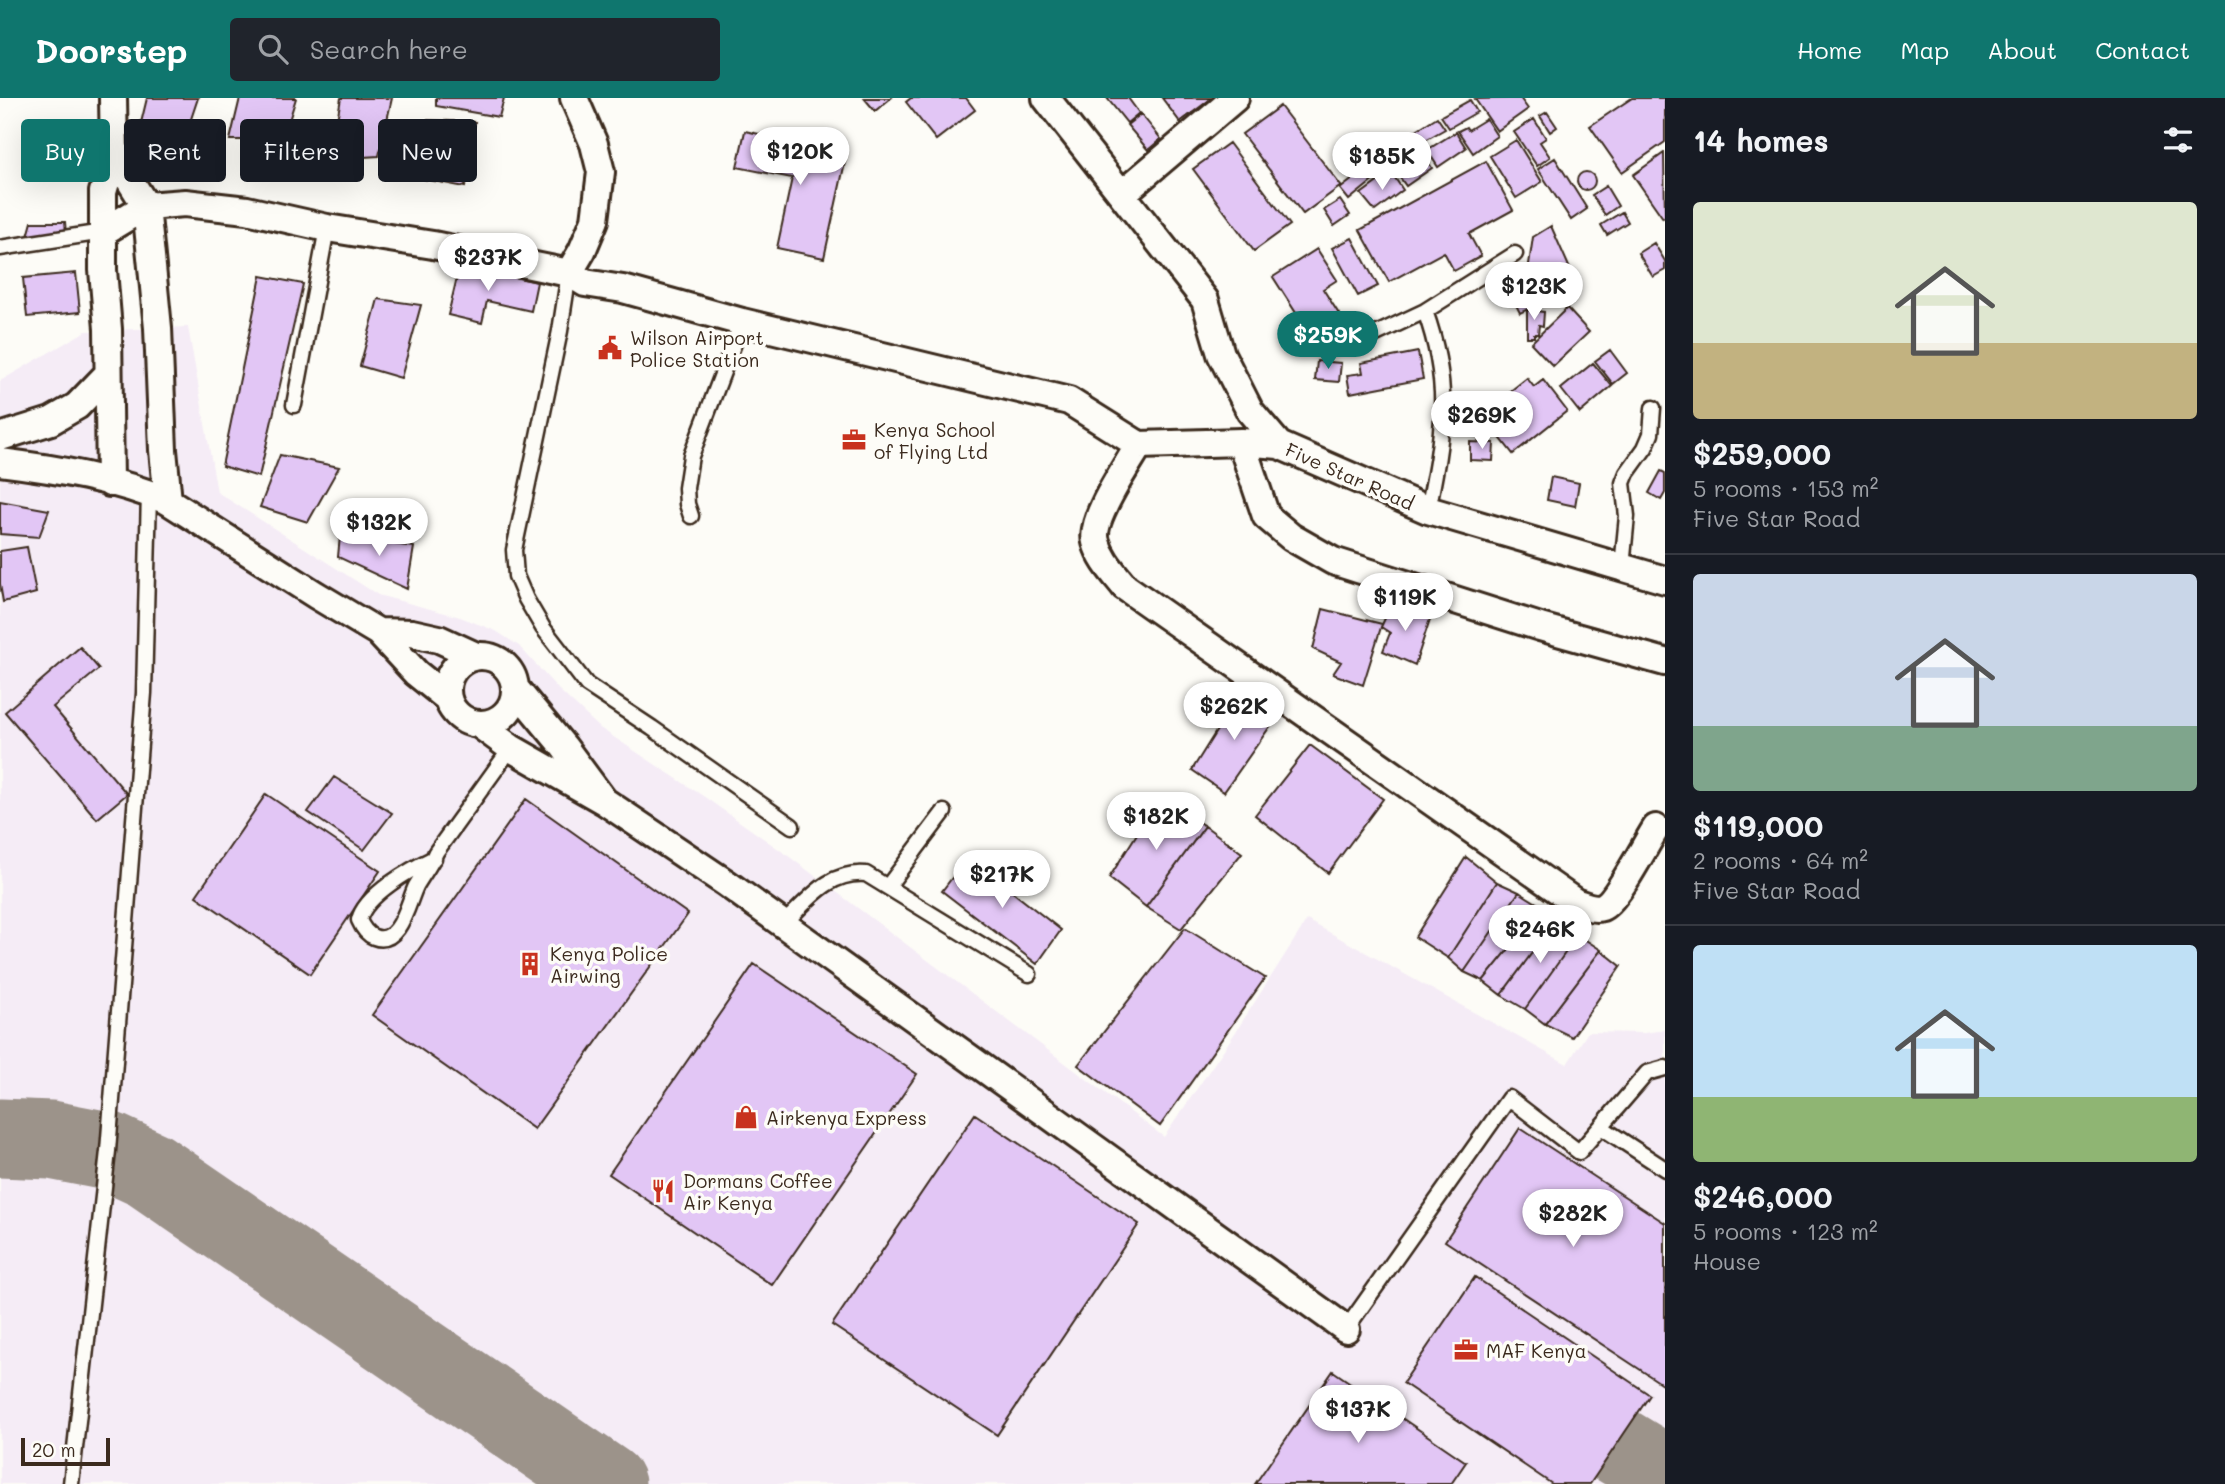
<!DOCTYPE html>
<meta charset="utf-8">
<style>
body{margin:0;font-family:Mali,sans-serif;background:#20242c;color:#f1f3f6;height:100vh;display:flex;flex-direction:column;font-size:26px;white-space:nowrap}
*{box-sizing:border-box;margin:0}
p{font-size:23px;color:#9ea1a6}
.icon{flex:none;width:38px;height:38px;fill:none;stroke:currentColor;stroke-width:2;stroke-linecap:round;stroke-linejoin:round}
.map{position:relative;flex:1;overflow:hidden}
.side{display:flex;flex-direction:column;background:#171b24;width:560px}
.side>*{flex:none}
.hud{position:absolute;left:21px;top:21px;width:665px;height:63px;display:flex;gap:14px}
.scale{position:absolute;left:21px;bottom:18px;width:89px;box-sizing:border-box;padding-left:7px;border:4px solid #3b2a1e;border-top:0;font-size:19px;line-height:24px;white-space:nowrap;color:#3b2a1e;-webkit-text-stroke:5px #fdfcf7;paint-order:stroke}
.price{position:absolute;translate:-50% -60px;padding:0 16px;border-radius:24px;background:#fff;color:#222;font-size:23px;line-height:46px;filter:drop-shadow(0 2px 4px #0008)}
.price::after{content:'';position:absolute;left:50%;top:42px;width:21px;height:16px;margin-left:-10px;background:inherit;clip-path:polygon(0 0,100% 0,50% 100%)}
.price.on{background:#0f766e;color:#fff}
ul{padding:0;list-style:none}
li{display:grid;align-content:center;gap:14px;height:371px;padding:0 28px}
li+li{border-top:2px solid #363941}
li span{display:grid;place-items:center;height:217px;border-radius:7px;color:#555}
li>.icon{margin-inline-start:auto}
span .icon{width:126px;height:126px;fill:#fffc;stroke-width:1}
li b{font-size:30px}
h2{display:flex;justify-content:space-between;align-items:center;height:84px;padding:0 28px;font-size:30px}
.pill{padding:0 24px;border-radius:7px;background:#171b24;box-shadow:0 7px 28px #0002;font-size:24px;line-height:63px}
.pill.on{background:#0f766e;color:#fff}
header{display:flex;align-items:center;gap:42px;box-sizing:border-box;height:98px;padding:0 35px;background:#0f766e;color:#fff}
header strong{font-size:33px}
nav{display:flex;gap:38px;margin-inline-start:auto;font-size:24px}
.search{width:490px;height:63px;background:#20242c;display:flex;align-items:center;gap:18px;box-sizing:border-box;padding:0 24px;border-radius:7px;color:#9ea1a6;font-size:26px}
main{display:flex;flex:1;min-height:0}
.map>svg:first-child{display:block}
.built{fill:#f5ecf6}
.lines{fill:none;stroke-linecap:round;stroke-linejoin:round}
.taxiway{stroke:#9c938a;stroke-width:79}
.building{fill:#e2c6f5;stroke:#3b2a1e;stroke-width:2}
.service-casing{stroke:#3b2a1e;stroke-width:19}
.minor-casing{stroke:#3b2a1e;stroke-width:32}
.service{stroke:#fdfcf7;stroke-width:14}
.minor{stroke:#fdfcf7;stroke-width:26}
.labels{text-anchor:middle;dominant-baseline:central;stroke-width:7;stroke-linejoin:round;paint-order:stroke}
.poi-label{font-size:19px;fill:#3b2a1e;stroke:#fdfcf7;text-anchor:start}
.street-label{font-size:19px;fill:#3b2a1e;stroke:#fdfcf7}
</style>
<header>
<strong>Doorstep</strong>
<div class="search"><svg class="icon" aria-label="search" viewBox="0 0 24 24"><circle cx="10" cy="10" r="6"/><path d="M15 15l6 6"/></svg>Search here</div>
<nav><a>Home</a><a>Map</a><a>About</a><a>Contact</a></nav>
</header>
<main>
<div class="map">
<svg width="1665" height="1386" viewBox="0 0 1665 1386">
<rect width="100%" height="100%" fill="#fdfcf7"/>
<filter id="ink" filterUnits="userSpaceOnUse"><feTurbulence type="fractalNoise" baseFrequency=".0143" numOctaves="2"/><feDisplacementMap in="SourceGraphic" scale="14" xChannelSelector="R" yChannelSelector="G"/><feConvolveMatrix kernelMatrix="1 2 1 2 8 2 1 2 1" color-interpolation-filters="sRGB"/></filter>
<g filter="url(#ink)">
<path class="built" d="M188 229 217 394 378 497 460 519 496 533 519 548 559 592 600 630 706 700 787 757 1164 1039 1235 935 1307 822 1567 966 1588 934 1644 935 1665 932V1386H0V283L86 233Z"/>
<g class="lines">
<path class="taxiway" d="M0 1040 51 1042 108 1053 149 1072 606 1386
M1616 1347 1665 1377"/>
</g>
<path class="building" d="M147 0H198L190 24 141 25Z
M240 0H296L283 42H230Z
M341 0H392L379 58 330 61Z
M436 0H504L499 19 436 8Z
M864 0H891L875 13Z
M911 0H966L975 12 936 42 906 4Z
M1107 0H1128L1139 15 1127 25Z
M1162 0H1212L1180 24Z
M1520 0 1528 11 1497 33 1475 1Z
M1632 0H1665V44L1622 74 1590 28Z
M1470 2 1477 14 1449 30 1441 18Z
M1280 8 1341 88 1303 116 1242 36Z
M1547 14 1557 29 1550 34 1540 18Z
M1141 16 1161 41 1148 52 1127 27Z
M1437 19 1445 31 1420 45 1413 34Z
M1486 21 1497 38 1473 55 1458 33 1466 29 1468 32Z
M1534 21 1546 40 1540 44 1550 59 1537 68 1514 34Z
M426 22 475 24 465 89 413 79Z
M745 33 847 55 824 160 777 150 792 80 737 69Z
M1456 34 1466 50 1438 69 1427 52Z
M1516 42 1542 84 1516 100 1490 58Z
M1229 45 1290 127 1254 153 1193 71Z
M1421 53 1432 70 1406 88 1394 71Z
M1664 55 1665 118 1663 120 1633 77Z
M1555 60 1587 111 1571 122 1538 71Z
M1486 63 1513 112 1469 136 1481 158 1454 173 1444 154 1389 184 1360 132Z
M1371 67 1380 77 1349 102 1340 91Z
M1577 83a9 9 0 1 1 18 0a9 9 0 1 1-18 0Z
M1391 74 1403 92 1375 113 1361 96Z
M1606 88 1618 108 1605 117 1592 97Z
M1340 102 1350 117 1334 128 1324 112Z
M1622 114 1628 124 1607 137 1601 127Z
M32 124H65L66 136 27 142Z
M1551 128 1574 180H1527L1533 139Z
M1352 140 1378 188 1358 198 1332 150Z
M1654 145 1665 163V172L1653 179 1638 155Z
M1317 151 1337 182 1323 191 1353 238 1323 257 1273 179Z
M460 167 537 184 531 213 487 203 482 225 448 217Z
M76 175 80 214 27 219 23 180Z
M261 178 303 186 259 379 222 368Z
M1542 184 1550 200 1520 215 1512 199Z
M378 201 421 207 401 280 360 268Z
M1567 210 1589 234 1553 268 1531 245Z
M1527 212 1544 214 1543 228 1539 227 1538 236H1534V239H1527Z
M1610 252 1627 275 1613 286 1595 263Z
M1418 254 1423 281 1350 295 1347 277 1363 275 1361 265Z
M1317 263 1341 265 1339 284 1315 282Z
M1593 265 1612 288 1580 315 1561 291Z
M1527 280 1534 289 1543 282 1567 313 1513 356 1487 323 1509 307 1503 299Z
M1470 344 1494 345 1493 363 1470 362Z
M280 357 339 369 308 424 260 409Z
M1661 373 1665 375V395L1661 402 1649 395Z
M1551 379 1579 385 1575 408 1547 402Z
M0 403 49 412 39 439 0 436Z
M340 438 414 449 407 491 338 459Z
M27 449 36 495 3 504 0 486V453Z
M1392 505 1430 521 1415 567 1383 553 1390 535 1381 529Z
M1323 511 1382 526 1363 587 1333 576 1341 564 1313 551Z
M80 549 99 571 53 609 127 696 97 721 5 614Z
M1240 595 1278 617 1224 694 1192 672Z
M1310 647 1383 701 1328 775 1255 717Z
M334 679 392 715 364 752 308 714Z
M266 696 380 773 310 876 196 798Z
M526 701 688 816 534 1031 372 917Z
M1159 701 1205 728 1146 809 1109 780Z
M1205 728 1242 755 1181 831 1146 809Z
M968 759 1061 832 1037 866 942 793Z
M1466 759 1497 784 1448 860 1415 839Z
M1497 784 1519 794 1464 874 1448 860Z
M1519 794 1543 809 1483 883 1464 874Z
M1543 809 1557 821 1501 897 1483 883Z
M1557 821 1578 837 1525 911 1501 897Z
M1185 830 1265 880 1160 1028 1078 967Z
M1578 837 1601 852 1545 926 1525 911Z
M1601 852 1621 868 1572 939 1545 926Z
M754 866 917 976 772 1187 609 1076Z
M975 1016 1139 1126 997 1337 832 1227Z
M1520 1030 1665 1125V1288L1445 1143Z
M1475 1179 1650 1297 1590 1386H1552L1403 1285Z
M1333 1273 1466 1364 1451 1386H1255Z"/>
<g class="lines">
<g class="service-casing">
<path id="service" d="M0 150 103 134
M569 175 560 233 514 452 516 478 526 501 543 530 587 587 652 630 792 728
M1425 213C1452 288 1443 337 1428 412
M1357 245 1425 213 1515 156
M294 307 327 130
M691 418 687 406 686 390 691 358 742 224
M1622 469 1627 418 1623 385 1627 375 1645 350 1651 336 1653 310
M434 760C411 771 365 797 359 822 362 829 366 836 374 839 400 849 408 804 416 788 423 776 431 766 436 754L511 650
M888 788 944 714
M783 826C809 802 828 773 866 776L1029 876
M1601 1029 1665 1071
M1346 1231 1509 1000 1579 1054 1647 975 1665 970
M71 1386 108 1053 144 595 149 395"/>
</g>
<g class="minor-casing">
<path id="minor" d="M1046 0 1205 202 1221 256 1250 313 1279 347 1428 412 1665 482
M114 57 146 108 158 230 163 352 168 403
M1122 96 1235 0
M103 134 146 108 185 105 247 112 327 130 433 147 569 175 585 185 623 191 742 224 1069 303 1139 347 1241 344 1279 347
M569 175 582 153 595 122 601 74 594 46 574 0
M0 339 51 323 77 308 108 276
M1241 344 1266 418 1291 439 1333 463 1540 529 1665 564
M1139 347C1127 368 1089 422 1096 444 1101 462 1114 475 1125 489L1575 804C1584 807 1593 812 1602 809 1616 804 1646 745 1656 730
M0 364C56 371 116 381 168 403L316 497 378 534
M110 385 108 231 103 172V94L114 57 113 0
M447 592a34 34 0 1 1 68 0a34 34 0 1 1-68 0Z
M447 600 416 575 378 534 412 535 439 541 476 558
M480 627 511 650 604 703 564 649 515 590
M604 703 726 785 1346 1231"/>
</g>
<use href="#service" class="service"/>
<use href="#minor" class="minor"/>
</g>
</g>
<defs>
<g id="civic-bare" transform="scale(1.89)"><path d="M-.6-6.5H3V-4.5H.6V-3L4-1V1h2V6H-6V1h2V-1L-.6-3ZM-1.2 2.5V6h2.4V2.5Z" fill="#c8321e" stroke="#fdfcf7" stroke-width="2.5" paint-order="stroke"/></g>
<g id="office-bare" transform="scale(1.89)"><path d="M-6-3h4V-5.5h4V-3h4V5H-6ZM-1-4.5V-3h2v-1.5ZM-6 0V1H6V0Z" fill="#c8321e" stroke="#fdfcf7" stroke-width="2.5" paint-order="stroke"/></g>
<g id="building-bare" transform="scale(1.89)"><path d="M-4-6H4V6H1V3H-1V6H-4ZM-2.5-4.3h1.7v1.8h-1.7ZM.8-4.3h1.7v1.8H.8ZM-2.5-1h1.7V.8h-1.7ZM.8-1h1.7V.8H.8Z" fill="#c8321e" stroke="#fdfcf7" stroke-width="2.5" paint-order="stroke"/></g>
<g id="shop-bare" transform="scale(1.89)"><path d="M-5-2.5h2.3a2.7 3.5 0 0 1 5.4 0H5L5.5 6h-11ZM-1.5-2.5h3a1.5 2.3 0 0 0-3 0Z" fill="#c8321e" stroke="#fdfcf7" stroke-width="2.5" paint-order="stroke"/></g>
<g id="restaurant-bare" transform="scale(1.89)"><path d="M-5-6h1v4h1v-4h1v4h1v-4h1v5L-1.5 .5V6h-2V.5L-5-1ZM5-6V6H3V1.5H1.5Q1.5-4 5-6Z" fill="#c8321e" stroke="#fdfcf7" stroke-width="2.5" paint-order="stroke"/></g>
</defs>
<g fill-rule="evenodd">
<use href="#civic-bare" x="610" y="250"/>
<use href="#office-bare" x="854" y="342"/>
<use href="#building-bare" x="530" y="866"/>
<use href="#shop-bare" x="746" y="1019"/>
<use href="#restaurant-bare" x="663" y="1093"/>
<use href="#office-bare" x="1466" y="1252"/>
</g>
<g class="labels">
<g class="poi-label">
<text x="630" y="239">Wilson Airport<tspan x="630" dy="22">Police Station</tspan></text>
<text x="874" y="331">Kenya School<tspan x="874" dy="22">of Flying Ltd</tspan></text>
<text x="550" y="855">Kenya Police<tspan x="550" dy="22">Airwing</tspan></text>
<text x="766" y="1019">Airkenya Express</text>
<text x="683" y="1082">Dormans Coffee<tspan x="683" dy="22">Air Kenya</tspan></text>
<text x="1486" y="1252">MAF Kenya</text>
</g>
<g class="street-label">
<text transform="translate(1350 378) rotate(24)">Five Star Road</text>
</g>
</g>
</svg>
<div class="scale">20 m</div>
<b class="price" style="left:800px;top:89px">$120K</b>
<b class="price" style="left:1382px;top:94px">$185K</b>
<b class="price" style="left:488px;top:195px">$237K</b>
<b class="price" style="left:1534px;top:224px">$123K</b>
<b class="price on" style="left:1328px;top:273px">$259K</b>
<b class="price" style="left:1482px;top:353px">$269K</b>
<b class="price" style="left:379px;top:460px">$132K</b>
<b class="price" style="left:1405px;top:535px">$119K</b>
<b class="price" style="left:1234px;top:644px">$262K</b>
<b class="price" style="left:1156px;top:754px">$182K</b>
<b class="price" style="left:1002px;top:812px">$217K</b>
<b class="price" style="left:1540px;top:867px">$246K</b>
<b class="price" style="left:1573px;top:1151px">$282K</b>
<b class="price" style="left:1358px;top:1347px">$137K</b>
<div class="hud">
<a class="pill on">Buy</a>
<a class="pill">Rent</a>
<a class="pill">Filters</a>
<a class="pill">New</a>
</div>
</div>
<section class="side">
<h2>14 homes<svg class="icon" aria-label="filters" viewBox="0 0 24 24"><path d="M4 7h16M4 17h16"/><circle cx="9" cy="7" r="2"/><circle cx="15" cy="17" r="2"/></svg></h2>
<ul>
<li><span style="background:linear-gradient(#dfe7d0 65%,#c2b280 0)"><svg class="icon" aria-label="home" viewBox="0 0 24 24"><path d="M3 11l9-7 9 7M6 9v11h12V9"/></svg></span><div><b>$259,000</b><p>5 rooms · 153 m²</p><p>Five Star Road</p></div></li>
<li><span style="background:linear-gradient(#c9d6e8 70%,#7fa58c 0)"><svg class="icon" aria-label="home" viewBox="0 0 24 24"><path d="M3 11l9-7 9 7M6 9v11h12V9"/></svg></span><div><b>$119,000</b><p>2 rooms · 64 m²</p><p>Five Star Road</p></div></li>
<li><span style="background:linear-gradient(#bfe0f5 70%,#8fb573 0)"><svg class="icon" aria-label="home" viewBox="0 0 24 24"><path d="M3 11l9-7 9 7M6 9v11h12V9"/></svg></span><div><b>$246,000</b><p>5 rooms · 123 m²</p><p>House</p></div></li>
</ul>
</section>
</main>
